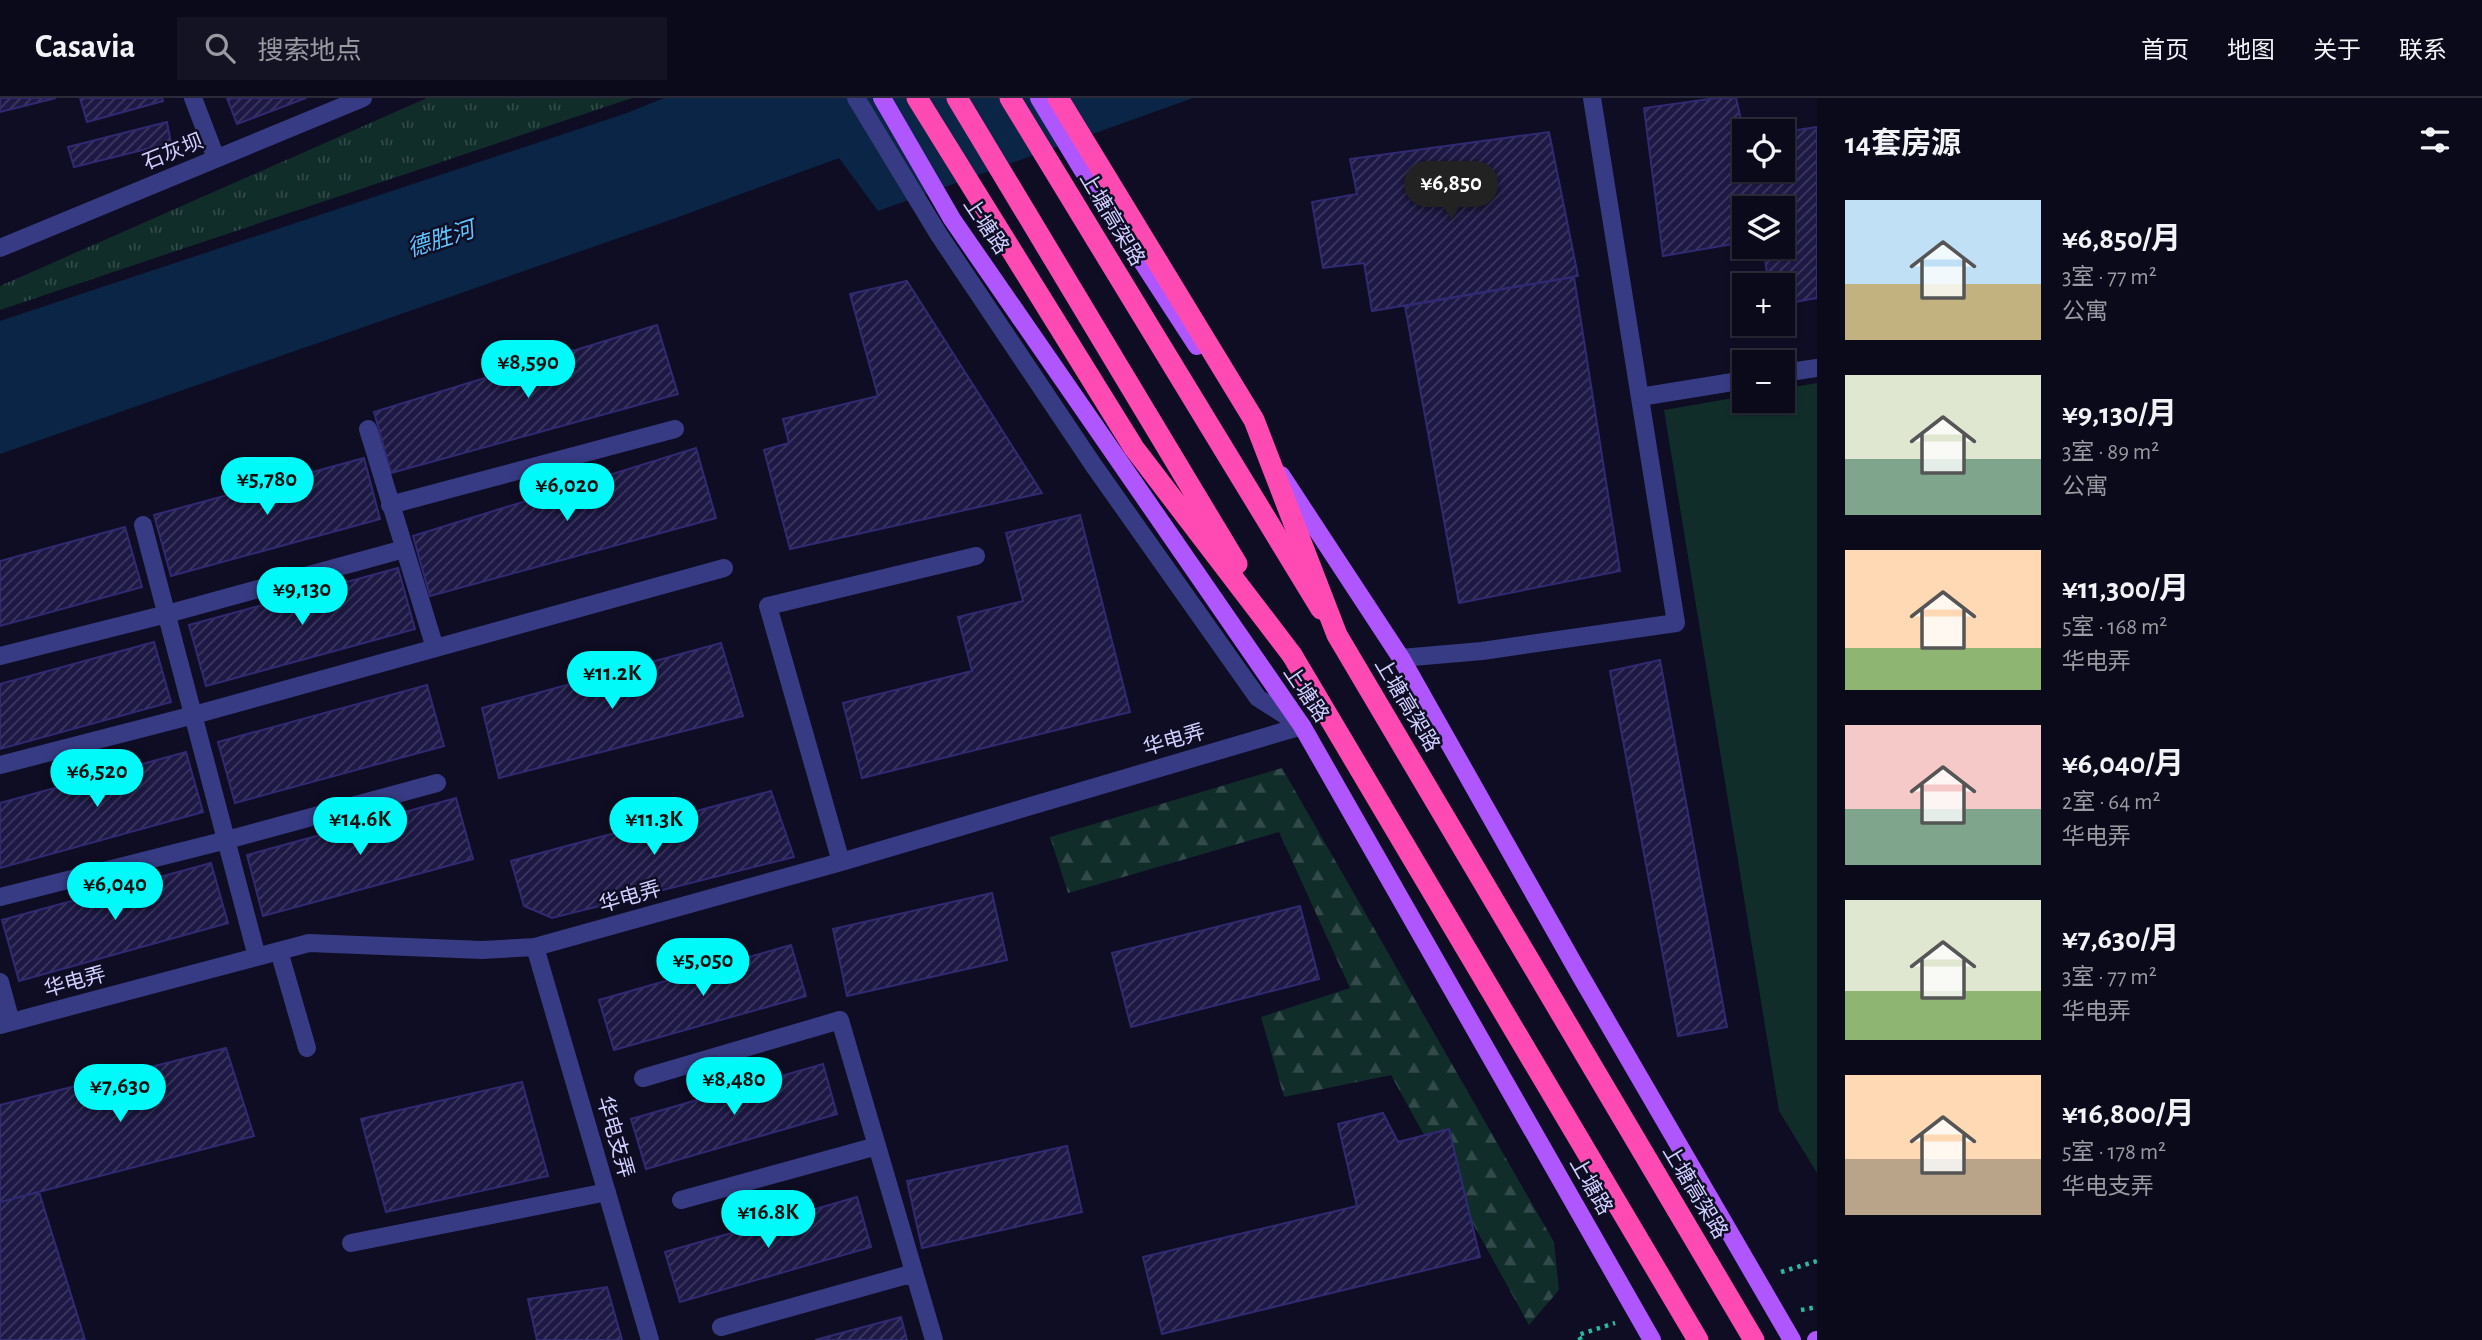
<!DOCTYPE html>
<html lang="zh">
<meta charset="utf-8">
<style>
body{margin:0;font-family:"Alegreya Sans","Noto Sans SC",sans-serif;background:#141323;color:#f1f3f6;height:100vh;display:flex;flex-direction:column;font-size:26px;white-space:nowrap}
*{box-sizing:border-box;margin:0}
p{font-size:23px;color:#9a9aa2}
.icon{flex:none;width:38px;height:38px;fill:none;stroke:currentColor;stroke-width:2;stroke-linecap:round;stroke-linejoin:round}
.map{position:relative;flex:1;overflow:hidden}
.drawer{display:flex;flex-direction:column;background:#0b0a1a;width:665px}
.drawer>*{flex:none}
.tools{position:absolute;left:1732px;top:21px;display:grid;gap:14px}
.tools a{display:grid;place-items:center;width:63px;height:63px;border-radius:0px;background:#0b0a1a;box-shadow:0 2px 5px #0004,0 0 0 2px #2b2b39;font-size:35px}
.price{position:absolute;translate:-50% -60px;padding:0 16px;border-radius:24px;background:#00fafa;color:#111;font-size:23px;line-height:46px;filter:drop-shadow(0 2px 4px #0008)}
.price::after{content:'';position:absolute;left:50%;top:42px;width:21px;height:16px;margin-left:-10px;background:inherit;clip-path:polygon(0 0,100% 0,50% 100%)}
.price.on{background:#222;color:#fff}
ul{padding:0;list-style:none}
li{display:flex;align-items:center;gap:21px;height:175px;padding:0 28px}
li span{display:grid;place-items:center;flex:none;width:196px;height:140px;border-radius:0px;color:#555}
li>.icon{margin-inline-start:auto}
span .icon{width:84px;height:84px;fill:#fffc;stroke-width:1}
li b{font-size:30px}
h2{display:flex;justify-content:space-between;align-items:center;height:84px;padding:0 28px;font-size:30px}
header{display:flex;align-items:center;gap:42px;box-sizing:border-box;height:98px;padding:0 35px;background:#0b0a1a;border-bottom:2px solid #2b2b39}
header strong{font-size:33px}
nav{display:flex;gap:38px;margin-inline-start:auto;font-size:24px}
.search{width:490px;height:63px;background:#141323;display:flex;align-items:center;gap:18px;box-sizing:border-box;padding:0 24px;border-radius:0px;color:#9a9aa2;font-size:26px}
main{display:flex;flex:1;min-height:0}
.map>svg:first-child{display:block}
.grass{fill:url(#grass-tufts)}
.forest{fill:url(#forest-firs)}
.park{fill:#102d2a}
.water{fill:#0a2546}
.building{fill:url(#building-hatch);stroke:#312a72;stroke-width:2}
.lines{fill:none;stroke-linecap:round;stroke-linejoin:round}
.path{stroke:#2ab8a2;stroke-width:4.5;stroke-dasharray:3.5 5;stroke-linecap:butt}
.minor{stroke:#373b84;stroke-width:18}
.major{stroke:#b056ff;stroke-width:18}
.highway{stroke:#ff4ab3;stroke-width:21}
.highway-bridge{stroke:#ff4ab3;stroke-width:21}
.labels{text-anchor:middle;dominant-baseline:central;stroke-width:5;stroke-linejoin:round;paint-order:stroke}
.street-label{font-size:21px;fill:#d0cfff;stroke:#0f0d23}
.water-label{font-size:23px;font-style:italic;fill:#5dc4ff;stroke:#0f0d23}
</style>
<header>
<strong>Casavia</strong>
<div class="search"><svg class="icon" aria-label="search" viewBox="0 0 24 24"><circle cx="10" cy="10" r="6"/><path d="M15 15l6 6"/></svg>搜索地点</div>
<nav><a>首页</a><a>地图</a><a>关于</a><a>联系</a></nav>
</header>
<main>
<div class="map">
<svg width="1817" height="1242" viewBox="0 0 1817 1242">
<defs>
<pattern id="grass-tufts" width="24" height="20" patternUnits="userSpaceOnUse" patternTransform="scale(1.75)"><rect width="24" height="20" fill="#102d2a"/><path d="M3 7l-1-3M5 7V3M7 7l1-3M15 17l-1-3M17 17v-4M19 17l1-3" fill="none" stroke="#324a4a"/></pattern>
<pattern id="forest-firs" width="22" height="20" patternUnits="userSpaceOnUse" patternTransform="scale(1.75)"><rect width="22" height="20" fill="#102d2a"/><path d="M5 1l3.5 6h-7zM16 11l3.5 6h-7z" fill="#324a4a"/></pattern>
<pattern id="building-hatch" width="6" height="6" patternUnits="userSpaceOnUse" patternTransform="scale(1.75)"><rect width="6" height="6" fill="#1d1945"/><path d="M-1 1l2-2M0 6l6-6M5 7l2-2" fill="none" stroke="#3d3961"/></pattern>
</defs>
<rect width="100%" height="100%" fill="#0f0d23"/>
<path class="grass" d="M427 0H632L0 212V188Z"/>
<path class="forest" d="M1282 670 1554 1144 1559 1192 1529 1227 1391 977 1284 999 1261 919 1350 890 1279 734 1068 795 1050 739Z"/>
<path class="park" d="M1817 285V1075L1779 1013 1664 312 1745 298V303H1783V291Z"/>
<path class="water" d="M664 0H1193L878 113 839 60 673 121 0 356V223L627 15Z"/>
<path class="building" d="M0 0H56L0 14Z
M80 0H162L163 3 87 24Z
M227 0H306L237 26Z
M1717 0H1736L1745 39V72H1783V34L1817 29V200L1783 206V187H1769L1763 149H1783V110H1745V144L1663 158 1644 10Z
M167 24 171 45 74 69 68 49Z
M1549 34 1578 178 1372 213 1364 165 1323 170 1312 104 1357 96 1350 61Z
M1574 179 1620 473 1459 505 1405 208Z
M907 183 1042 395 790 451 764 352 789 345 783 321 878 298 850 196Z
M657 227 678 296 391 375 374 314Z
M696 350 716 420 430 498 413 438Z
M364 360 380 421 171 478 154 417Z
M1080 417 1130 614 862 680 843 605 972 573 958 519 1023 503 1006 435Z
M125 429 142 489 0 528V463Z
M398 470 415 531 206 588 189 527Z
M154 544 171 604 0 651V586Z
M721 545 743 618 499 680 482 610Z
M1660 562 1727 929 1678 938 1610 573Z
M427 587 444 648 235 705 218 644Z
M186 654 203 714 0 770V705Z
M771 693 794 759 552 820 524 808 511 763Z
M456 700 473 761 263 818 247 757Z
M211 765 228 825 19 883 2 822Z
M992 795 1007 862 847 898 833 831Z
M1300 808 1319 881 1131 929 1112 855Z
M791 847 806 898 614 952 599 902Z
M226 950 254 1038 0 1104V1007Z
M823 966 837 1016 646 1071 631 1021Z
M522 984 548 1078 386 1114 361 1021Z
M1383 1015 1398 1044 1449 1031 1480 1159 1162 1236 1143 1159 1357 1108 1338 1026Z
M1067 1048 1082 1114 922 1150 907 1083Z
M39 1094 85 1242H0V1104Z
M857 1099 871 1149 680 1204 665 1154Z
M607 1189 622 1242H537L528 1201Z
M901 1219 907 1242H815Z"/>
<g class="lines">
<path class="path" d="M1781 1174 1817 1163
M1801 1212 1817 1209
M1581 1242 1578 1237 1615 1225"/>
<path class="minor" d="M193 0 216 60
M856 0 939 137 1094 368 1258 600 1302 628
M0 150 363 0
M1783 275 1817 270
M1640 299 1745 282
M368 331 435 550
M390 407 675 331
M143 427 257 859
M0 558 167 516 404 451
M1401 560 1482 553 1676 525 1592 0
M0 667 194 617 724 470
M841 764 768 508 976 458
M0 799 227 742 437 685
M535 849 650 1242
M279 853 307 950
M0 884 11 924
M0 927 309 845 482 852 535 849 841 764 1302 628
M643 980 840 922 934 1242
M681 1102 877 1048
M351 1145 607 1094
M721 1229 914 1175"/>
<path class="major" d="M882 0 952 121 1302 628 1652 1242
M1039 0 1082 71 1197 248
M1281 377 1401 560 1580 877 1792 1242
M1816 1242H1817"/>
<path class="highway" d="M917 0 1134 350 1292 557
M957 0 1237 466
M1010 0 1321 511"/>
<path class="highway-bridge" d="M1058 0 1254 322 1337 537 1754 1242
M1292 557 1698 1242"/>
</g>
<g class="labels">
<g class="street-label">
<text transform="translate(173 54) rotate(-22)">石灰坝</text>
<text transform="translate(1112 121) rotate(59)">上塘高架路</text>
<text transform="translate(986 128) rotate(56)">上塘路</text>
<text transform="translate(1306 596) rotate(56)">上塘路</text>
<text transform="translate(1407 607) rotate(59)">上塘高架路</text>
<text transform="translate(1174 642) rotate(-16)">华电弄</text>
<text transform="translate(630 799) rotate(-16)">华电弄</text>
<text transform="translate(75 884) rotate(-15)">华电弄</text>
<text transform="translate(615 1039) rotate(74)">华电支弄</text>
<text transform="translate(1591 1088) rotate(60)">上塘路</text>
<text transform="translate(1695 1094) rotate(59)">上塘高架路</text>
</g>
<g class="water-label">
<text transform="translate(441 142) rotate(-18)">德胜河</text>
</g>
</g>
</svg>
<div class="tools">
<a><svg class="icon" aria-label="locate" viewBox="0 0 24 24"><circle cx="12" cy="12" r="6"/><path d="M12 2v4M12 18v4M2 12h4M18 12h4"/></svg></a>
<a><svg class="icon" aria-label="layers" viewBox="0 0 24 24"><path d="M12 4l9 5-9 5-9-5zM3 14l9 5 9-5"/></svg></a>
<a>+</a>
<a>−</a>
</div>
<b class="price on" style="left:1451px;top:123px">¥6,850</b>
<b class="price" style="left:528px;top:302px">¥8,590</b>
<b class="price" style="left:267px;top:419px">¥5,780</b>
<b class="price" style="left:567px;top:425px">¥6,020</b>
<b class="price" style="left:302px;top:529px">¥9,130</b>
<b class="price" style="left:612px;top:613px">¥11.2K</b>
<b class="price" style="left:97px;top:711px">¥6,520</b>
<b class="price" style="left:360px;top:759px">¥14.6K</b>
<b class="price" style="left:654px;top:759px">¥11.3K</b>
<b class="price" style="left:115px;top:824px">¥6,040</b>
<b class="price" style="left:703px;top:900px">¥5,050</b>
<b class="price" style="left:734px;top:1019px">¥8,480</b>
<b class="price" style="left:120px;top:1026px">¥7,630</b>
<b class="price" style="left:768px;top:1152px">¥16.8K</b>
</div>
<section class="drawer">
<h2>14套房源<svg class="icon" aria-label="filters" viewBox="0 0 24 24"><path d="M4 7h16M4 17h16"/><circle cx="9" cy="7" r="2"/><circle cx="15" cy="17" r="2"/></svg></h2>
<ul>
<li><span style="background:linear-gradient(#bfe0f5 60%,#c2b280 0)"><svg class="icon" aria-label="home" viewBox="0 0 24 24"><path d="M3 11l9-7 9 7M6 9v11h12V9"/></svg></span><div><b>¥6,850/月</b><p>3室 · 77 m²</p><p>公寓</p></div></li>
<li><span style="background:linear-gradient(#dfe7d0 60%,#7fa58c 0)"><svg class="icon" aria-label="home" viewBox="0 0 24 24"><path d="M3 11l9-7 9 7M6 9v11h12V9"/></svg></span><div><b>¥9,130/月</b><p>3室 · 89 m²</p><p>公寓</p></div></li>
<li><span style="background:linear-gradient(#ffd9b3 70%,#8fb573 0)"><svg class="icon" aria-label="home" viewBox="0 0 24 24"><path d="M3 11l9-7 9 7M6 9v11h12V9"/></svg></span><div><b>¥11,300/月</b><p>5室 · 168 m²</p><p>华电弄</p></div></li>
<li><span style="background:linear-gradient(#f6c9c9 60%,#7fa58c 0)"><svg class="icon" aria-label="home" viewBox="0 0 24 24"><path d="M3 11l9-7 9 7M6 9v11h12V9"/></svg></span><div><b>¥6,040/月</b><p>2室 · 64 m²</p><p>华电弄</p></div></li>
<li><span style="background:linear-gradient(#dfe7d0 65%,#8fb573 0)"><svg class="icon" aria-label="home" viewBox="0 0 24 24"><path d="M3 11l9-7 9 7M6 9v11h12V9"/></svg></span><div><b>¥7,630/月</b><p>3室 · 77 m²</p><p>华电弄</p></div></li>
<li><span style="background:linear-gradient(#ffd9b3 60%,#b9a48a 0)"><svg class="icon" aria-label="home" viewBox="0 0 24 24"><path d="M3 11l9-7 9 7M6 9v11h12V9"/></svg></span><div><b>¥16,800/月</b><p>5室 · 178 m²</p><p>华电支弄</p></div></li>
</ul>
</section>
</main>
